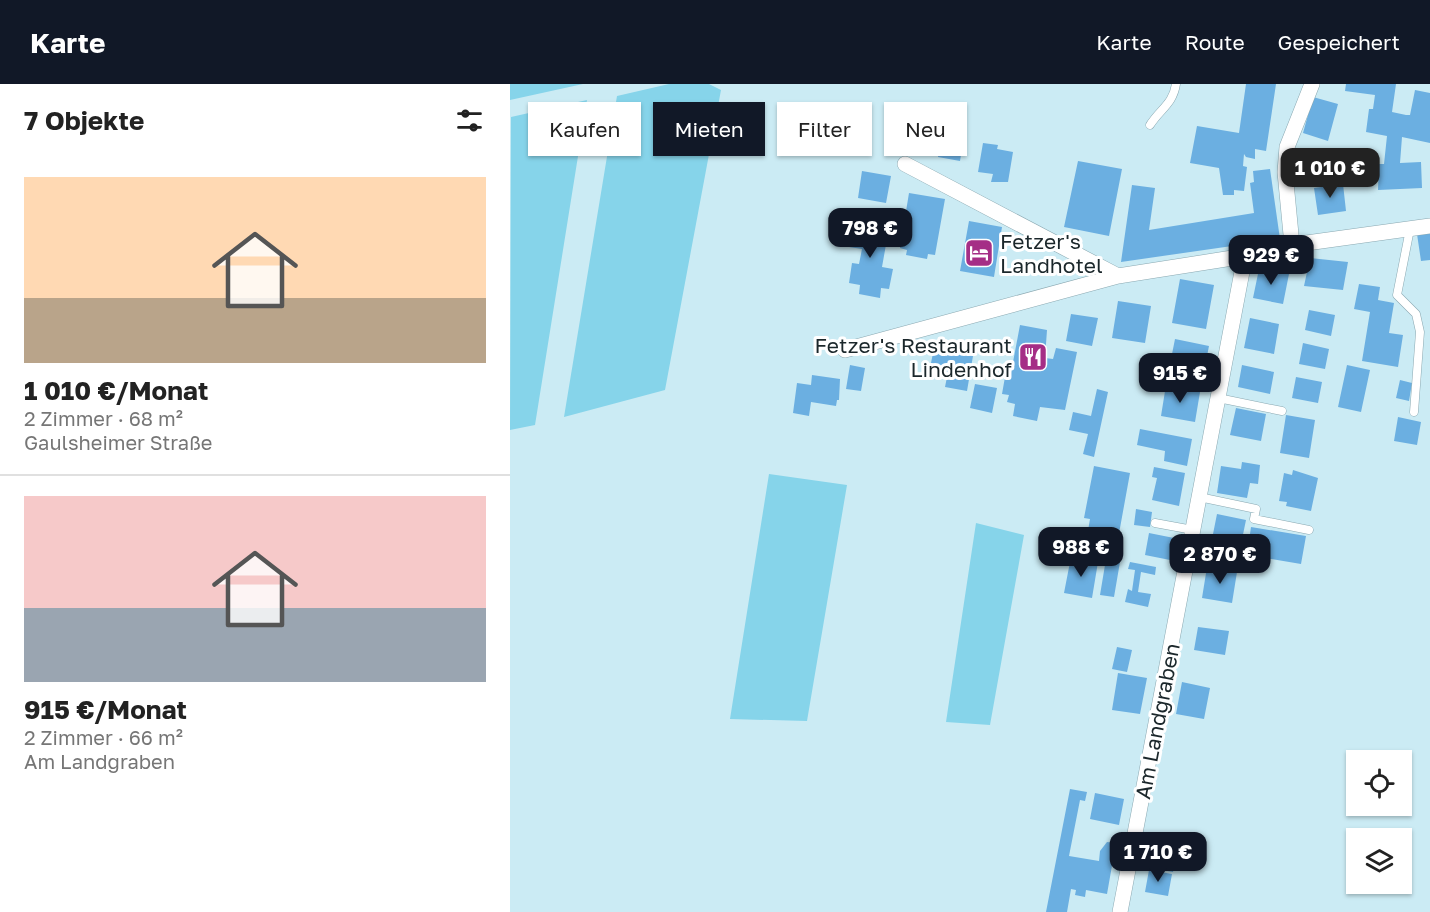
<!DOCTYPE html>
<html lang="de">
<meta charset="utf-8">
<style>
body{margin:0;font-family:"Golos Text",sans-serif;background:#f2f2f2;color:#222;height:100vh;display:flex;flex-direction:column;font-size:22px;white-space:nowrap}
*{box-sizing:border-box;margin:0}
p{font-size:20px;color:#767676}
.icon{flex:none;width:33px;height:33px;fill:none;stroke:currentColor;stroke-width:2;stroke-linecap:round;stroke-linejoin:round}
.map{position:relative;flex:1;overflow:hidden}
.details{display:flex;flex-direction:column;background:#fff;width:510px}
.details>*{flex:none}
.banner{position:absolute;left:18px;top:18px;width:570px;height:54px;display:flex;gap:12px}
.controls{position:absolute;left:836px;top:666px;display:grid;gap:12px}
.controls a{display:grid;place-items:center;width:66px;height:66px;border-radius:0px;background:#fff;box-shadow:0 2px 4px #0004;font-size:30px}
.price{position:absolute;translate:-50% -51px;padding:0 14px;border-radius:12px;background:#111827;color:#fff;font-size:20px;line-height:39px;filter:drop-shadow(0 2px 3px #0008)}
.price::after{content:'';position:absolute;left:50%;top:36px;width:18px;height:14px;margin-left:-9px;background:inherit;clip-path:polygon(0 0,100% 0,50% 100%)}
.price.selected{background:#222;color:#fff}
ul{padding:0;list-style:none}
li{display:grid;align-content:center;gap:12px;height:318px;padding:0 24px}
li+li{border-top:2px solid #e0e0e0}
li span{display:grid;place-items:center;height:186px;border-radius:0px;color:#555}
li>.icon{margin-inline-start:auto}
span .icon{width:108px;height:108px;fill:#fffc;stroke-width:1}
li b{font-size:26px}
h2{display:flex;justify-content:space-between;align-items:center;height:72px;padding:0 24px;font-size:26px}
.tag{padding:0 21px;border-radius:0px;background:#fff;box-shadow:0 2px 4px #0004;font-size:21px;line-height:54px}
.tag.selected{background:#111827;color:#fff}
header{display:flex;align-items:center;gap:36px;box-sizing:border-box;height:84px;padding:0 30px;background:#111827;color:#fff}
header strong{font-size:28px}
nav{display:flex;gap:33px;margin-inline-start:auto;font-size:21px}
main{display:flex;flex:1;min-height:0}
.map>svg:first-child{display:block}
.green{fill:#86d4ea}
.building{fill:#6bafe1}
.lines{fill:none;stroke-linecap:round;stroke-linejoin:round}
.lane-casing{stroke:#8aa8b1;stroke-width:9}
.street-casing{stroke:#8aa8b1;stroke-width:16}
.lane{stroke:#fff;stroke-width:8}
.street{stroke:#fff;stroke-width:15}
.labels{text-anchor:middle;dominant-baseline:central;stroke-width:6;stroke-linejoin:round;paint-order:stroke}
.poi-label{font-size:21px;fill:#1b272b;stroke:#fff;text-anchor:start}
.street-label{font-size:21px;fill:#1b272b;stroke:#fff}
</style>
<header>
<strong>Karte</strong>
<nav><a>Karte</a><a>Route</a><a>Gespeichert</a></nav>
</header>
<main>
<section class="details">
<h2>7 Objekte<svg class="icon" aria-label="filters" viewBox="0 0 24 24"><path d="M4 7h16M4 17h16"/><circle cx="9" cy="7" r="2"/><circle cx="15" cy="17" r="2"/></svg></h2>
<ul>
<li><span style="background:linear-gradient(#ffd9b3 65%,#b9a48a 0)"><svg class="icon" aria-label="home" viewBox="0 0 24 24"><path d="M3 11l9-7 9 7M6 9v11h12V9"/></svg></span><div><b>1 010 €/Monat</b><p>2 Zimmer · 68 m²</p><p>Gaulsheimer Straße</p></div></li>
<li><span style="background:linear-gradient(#f6c9c9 60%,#9aa5b1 0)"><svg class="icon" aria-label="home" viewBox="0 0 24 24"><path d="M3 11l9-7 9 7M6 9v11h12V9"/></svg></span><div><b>915 €/Monat</b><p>2 Zimmer · 66 m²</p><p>Am Landgraben</p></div></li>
</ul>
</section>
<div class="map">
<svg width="920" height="828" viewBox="0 0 920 828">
<rect width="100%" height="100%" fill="#cbebf4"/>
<path class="green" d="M0 0H73L0 16Z
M159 0H199L211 6 155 306 54 333 107 12Z
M77 16 25 341 0 346 1 33Z
M259 390 337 401 297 637 220 635Z
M466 439 514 451 480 641 436 638Z"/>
<path class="building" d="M736 0H766L756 67 745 65V75L736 73 734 70 733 82 737 83 734 107 724 106V111H713L709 84 680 79 687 42 729 49Z
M836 0H886L882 28 896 31H900L905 6 920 9V59L892 53 890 79 911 78 912 104 868 106 869 80H874L877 52 856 48 859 25H863L865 11 835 7Z
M803 13 828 20 818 57 793 49Z
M412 21 436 25 434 37 456 41 450 77 428 73 429 63 405 59Z
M101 23H106V36H101Z
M80 31 84 32 83 41 79 40Z
M473 59 488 61 487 65 503 68 498 98H481L483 90 468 88Z
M813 74 815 98 784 99 782 75Z
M568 77 612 85 599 152 554 143Z
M760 85 770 155 611 178 622 101 645 104 639 146 744 129 740 99 744 98 743 87Z
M352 87 381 92 376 119 348 114Z
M833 100 836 127 808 131 804 104Z
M399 109 435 115 425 171 418 170 417 175 396 171 397 166 390 164Z
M344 137 375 142 373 155H377L372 183 383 185 379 205 371 204 370 214 349 210 350 201 339 199 342 179 349 180 352 165 339 163Z
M459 137 492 143 484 193 450 187Z
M920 148V176L911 177 907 150Z
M800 174 838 178 833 206 794 202Z
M749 185 779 190 773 220 743 214Z
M670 195 704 201 696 245 662 239Z
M849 200 870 203 868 216 884 219 879 249 893 251 888 283 852 277 860 228 844 225Z
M608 217 641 222 635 259 602 254Z
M799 226 825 231 821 252 795 246Z
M561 230 588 234 582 262 556 257Z
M740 234 769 240 764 270 734 264Z
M510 241 537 246 535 274 543 275 546 264 567 268 555 326 530 323 527 337 503 332 505 320 497 318 499 311 492 310 495 293 500 294Z
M665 255 699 262 693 292 659 285Z
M793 259 819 265 815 285 789 280Z
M424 264 463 272 457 307 435 303 438 288 420 284Z
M340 281 355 284 351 307 336 305Z
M732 281 764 288 760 310 728 303Z
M837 281 860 286 851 328 828 323Z
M302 291 330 295 329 316H327L326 322 301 318 299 332 283 329 287 299 301 301Z
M786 293 812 298 808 319 782 314Z
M890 296 902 299 899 317 886 314Z
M465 300 487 304 482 329 460 324Z
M656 301 690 308 685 338 651 332Z
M587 305 598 308 584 373 573 370 578 350 559 346 563 328 581 332Z
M726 324 756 330 751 357 720 351Z
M776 331 805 336 799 374 770 369Z
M888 333 911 338 907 361 884 357Z
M630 345 682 355 677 382 654 377 655 367 627 361Z
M732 378 750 381 748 400 740 399 737 414 707 409 711 382 731 385Z
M584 382 620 389 604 477 610 478 604 513 590 511 596 475 574 470 580 435 574 434Z
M644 383 675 389 669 422 642 416 647 394 642 393Z
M783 386 808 394 801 427 776 422 777 418 769 417 774 389 782 391Z
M626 425 642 428 640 443 624 441Z
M707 430 736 436 730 465 701 460Z
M741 443 796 452 791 480 737 471Z
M639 449 664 454 660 476 635 471Z
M561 473 588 478 582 514 554 509Z
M620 478 646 483 645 491 631 488 628 508 641 510 638 523 615 518 618 505 622 507 625 486 618 485Z
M697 483 727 488 722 519 692 514Z
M688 543 719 547 715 571 684 566Z
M607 563 622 566 617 588 602 585Z
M608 589 637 594 630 630 602 626Z
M672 598 700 604 694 635 666 630Z
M560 705 577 708 575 717 570 716 559 772 589 777 590 767 597 758 606 759 597 810 576 806 575 813 565 811 566 806 561 805 557 828H536Z
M585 709 614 715 609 741 580 735Z
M658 757 669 759 663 788 652 786Z
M639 786 662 790 658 812 635 808Z"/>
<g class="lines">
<g class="lane-casing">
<path id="lane" d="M640 41C650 25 663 20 666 0
M900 145 887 211 906 230 910 248 904 328
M708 314 772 327
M689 413 746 425 744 435 799 446
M645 439 683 446"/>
</g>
<g class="street-casing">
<path id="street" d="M395 80 608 192
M782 161 775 88 777 63 802 0
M335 266 608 192 735 172 782 161 920 142
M610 828 735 172"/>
</g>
<use href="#lane" class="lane"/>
<use href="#street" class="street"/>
</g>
<defs>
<g id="hotel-square" transform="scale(1.5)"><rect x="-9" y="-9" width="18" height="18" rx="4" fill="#a52e86" stroke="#fff"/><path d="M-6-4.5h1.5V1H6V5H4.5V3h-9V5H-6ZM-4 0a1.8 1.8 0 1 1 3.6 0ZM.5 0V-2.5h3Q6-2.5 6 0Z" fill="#fff"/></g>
<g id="restaurant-square" transform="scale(1.5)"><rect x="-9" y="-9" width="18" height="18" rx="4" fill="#a52e86" stroke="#fff"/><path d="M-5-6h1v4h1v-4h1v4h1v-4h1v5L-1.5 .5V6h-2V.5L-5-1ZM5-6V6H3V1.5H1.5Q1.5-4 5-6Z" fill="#fff"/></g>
</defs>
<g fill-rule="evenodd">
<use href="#hotel-square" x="469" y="169"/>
<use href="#restaurant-square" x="523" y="273"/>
</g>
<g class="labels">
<g class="poi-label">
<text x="490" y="157">Fetzer's<tspan x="490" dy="24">Landhotel</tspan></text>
<text x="502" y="261" text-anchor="end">Fetzer's Restaurant<tspan x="502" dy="24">Lindenhof</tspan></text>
</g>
<g class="street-label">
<text transform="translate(647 637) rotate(-79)">Am Landgraben</text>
</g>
</g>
</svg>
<div class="controls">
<a><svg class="icon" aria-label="locate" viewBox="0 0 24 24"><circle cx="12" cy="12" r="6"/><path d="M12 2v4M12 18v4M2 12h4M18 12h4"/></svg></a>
<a><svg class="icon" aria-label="layers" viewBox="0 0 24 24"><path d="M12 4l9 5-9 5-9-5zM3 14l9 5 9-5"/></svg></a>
</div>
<b class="price selected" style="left:820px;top:115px">1 010 €</b>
<b class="price" style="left:360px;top:175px">798 €</b>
<b class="price" style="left:761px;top:202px">929 €</b>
<b class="price" style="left:670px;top:320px">915 €</b>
<b class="price" style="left:571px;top:494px">988 €</b>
<b class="price" style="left:710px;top:501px">2 870 €</b>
<b class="price" style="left:648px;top:799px">1 710 €</b>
<div class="banner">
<a class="tag">Kaufen</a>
<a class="tag selected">Mieten</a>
<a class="tag">Filter</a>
<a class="tag">Neu</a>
</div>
</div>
</main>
